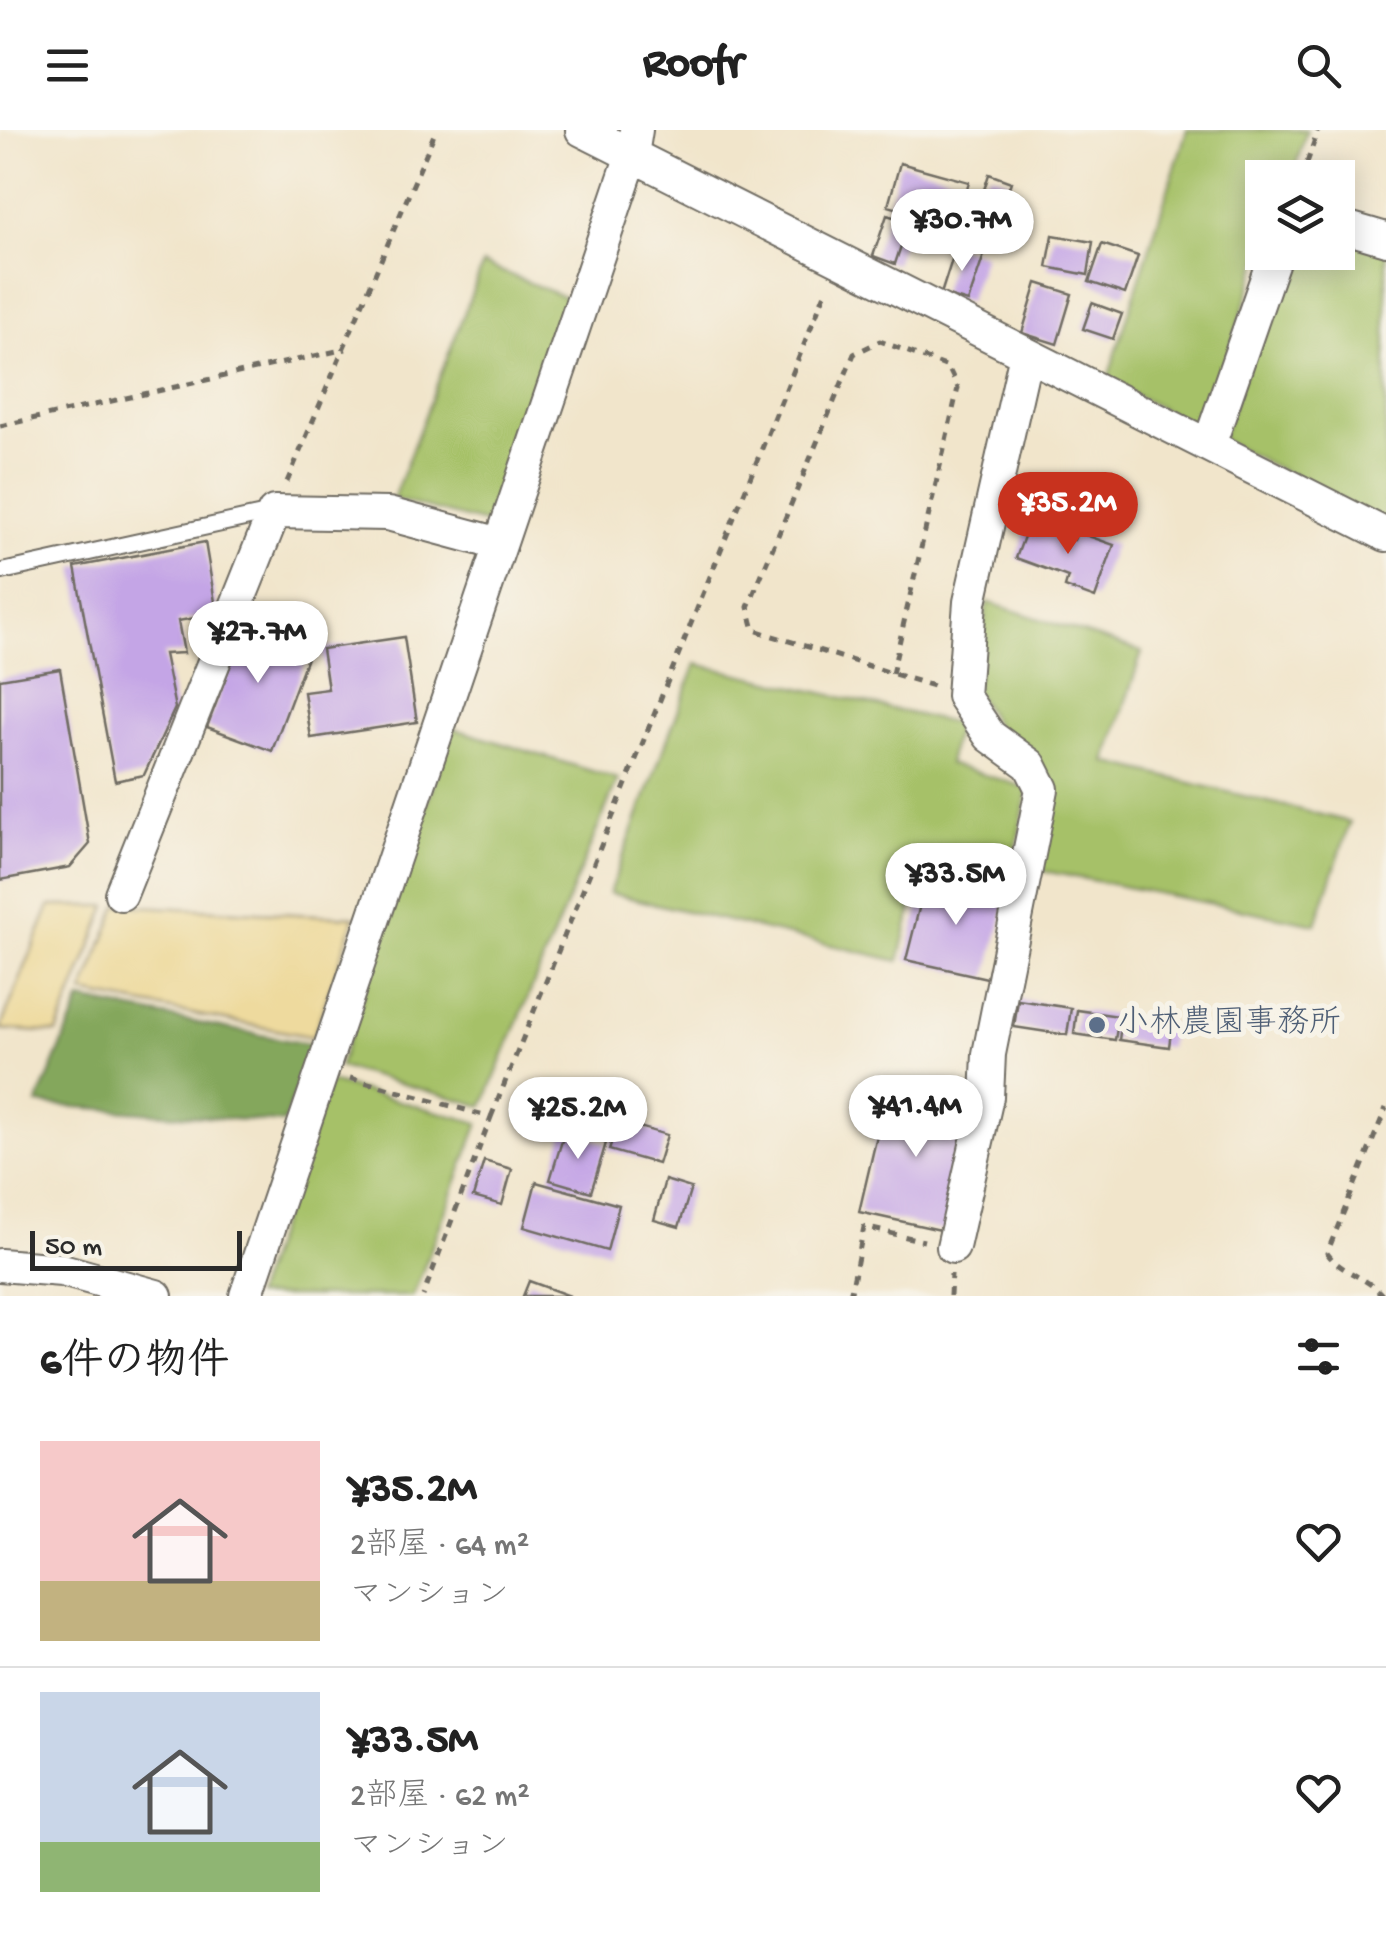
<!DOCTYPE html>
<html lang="ja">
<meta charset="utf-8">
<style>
body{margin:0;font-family:"Gochi Hand","Klee One",sans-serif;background:#f6f6f6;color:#222;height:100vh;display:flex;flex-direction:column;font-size:38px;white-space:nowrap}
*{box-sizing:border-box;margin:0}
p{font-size:32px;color:#767676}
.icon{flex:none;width:55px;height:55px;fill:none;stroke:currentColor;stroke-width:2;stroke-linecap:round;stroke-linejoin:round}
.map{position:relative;height:1166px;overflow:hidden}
.sheet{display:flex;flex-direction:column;background:#fff;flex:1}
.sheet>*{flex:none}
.controls{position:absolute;left:1245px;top:30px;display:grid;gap:20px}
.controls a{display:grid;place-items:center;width:110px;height:110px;border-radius:0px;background:#fff;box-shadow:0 5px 25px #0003;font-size:50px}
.scale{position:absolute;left:30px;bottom:25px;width:212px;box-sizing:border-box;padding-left:10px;border:5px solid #2b2b2b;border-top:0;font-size:28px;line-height:35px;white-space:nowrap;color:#2b2b2b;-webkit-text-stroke:8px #f7f3e8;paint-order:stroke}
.price{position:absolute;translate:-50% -85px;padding:0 22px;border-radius:35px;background:#fff;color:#222;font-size:32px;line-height:65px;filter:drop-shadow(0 2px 5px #0008)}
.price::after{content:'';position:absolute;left:50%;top:60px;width:30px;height:22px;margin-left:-15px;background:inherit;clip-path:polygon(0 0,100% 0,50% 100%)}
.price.on{background:#c8321e;color:#fff}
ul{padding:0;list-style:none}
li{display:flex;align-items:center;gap:30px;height:250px;padding:0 40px}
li+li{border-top:2px solid #e0e0e0}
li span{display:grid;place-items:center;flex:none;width:280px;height:200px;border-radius:0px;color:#555}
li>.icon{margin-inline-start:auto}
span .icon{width:120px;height:120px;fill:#fffc;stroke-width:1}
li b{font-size:42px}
h2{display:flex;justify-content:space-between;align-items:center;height:120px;padding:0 40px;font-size:42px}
header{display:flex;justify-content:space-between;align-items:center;height:130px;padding:0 40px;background:#fff;font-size:45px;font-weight:700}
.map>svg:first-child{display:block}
.green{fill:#a6c167;stroke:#687649;stroke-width:2.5}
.forest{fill:#84a75c;stroke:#586944;stroke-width:2.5}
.sand{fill:#eeda9e;stroke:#8c8264;stroke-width:2.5}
.building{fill:#c4a5e6}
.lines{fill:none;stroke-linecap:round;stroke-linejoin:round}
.lane-casing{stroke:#706c63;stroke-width:19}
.street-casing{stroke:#706c63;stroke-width:36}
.path{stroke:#706c63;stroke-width:5;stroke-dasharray:8 8;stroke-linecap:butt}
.lane{stroke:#fff;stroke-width:15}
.street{stroke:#fff;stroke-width:32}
.service-dot{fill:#5c6f8a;stroke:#f7f3e8;stroke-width:4}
.labels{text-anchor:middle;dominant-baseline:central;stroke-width:10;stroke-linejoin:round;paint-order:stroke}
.service-label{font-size:32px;fill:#4e5e75;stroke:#f7f3e8;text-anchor:start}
</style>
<header><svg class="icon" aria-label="menu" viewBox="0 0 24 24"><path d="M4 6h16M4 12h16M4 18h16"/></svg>Roofr<svg class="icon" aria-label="search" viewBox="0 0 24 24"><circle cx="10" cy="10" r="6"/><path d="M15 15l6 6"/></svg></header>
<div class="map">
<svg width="1386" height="1166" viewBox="0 0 1386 1166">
<rect width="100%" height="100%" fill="#f7f3e8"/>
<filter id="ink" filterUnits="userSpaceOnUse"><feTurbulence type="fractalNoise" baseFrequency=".01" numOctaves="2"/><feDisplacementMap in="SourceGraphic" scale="20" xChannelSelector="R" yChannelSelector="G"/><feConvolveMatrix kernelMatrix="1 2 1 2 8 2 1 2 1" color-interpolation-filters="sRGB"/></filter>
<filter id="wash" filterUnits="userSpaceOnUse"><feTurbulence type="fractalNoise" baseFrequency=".0048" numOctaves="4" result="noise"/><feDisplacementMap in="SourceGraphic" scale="40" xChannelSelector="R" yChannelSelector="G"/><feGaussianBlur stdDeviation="2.25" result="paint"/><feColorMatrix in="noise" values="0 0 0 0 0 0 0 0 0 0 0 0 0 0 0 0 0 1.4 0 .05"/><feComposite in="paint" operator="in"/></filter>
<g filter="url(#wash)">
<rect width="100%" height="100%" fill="#f1e5cb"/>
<path class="green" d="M1187 0H1307L1292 47 1262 48V122L1204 300 1107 251Z
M1338 106 1386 121V394L1221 309 1287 123 1338 122Z
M483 134 567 168 492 395 393 369Z
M987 472 1142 522 1106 632 1350 692 1316 794 1039 740 1056 661 997 597 975 562Z
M696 534 957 594 948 634 1028 658 1008 760 922 737 899 831 609 763Z
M452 598 618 649 483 976 339 937Z
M330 952 479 993 413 1166H254Z"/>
<path class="forest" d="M81 870 312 915 284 993 37 974Z"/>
<path class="sand" d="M118 775 355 787 313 907 83 863Z
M50 776H107L57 903 0 899Z"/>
<g id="blocks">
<path class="building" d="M900 33 969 52 957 95 888 76Z
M989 44 1011 52 1003 74 982 66Z
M887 85 909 92 895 134 873 126Z
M1053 105 1093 112 1088 145 1047 137Z
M1102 114 1138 126 1125 164 1089 152Z
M956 117 984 125 968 172 941 164Z
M1037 153 1072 164 1057 214 1022 203Z
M1092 173 1122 184 1113 209 1083 199Z
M1029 393 1074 410 1077 402 1114 415 1095 468 1065 457 1068 447 1016 428Z
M205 412 217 484 178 491 184 523 164 524 175 578 144 645 115 651 75 437Z
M249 486 287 500 281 515 308 525 272 621 207 597Z
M404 507 417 592 311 608 304 562 328 559 322 519Z
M60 539 90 714 70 737 0 750V549Z
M927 747 1007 768 987 848 906 830Z
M1018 870 1071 878 1067 905 1014 897Z
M1077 880 1119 886 1115 910 1074 904Z
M1122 887 1172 894 1169 917 1119 910Z
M888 959 973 979 945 1101 859 1082Z
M618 991 667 1005 658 1034 609 1020Z
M565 1001 606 1013 591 1062 550 1050Z
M484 1031 512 1039 502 1075 473 1067Z
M665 1050 691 1058 679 1097 654 1090Z
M536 1052 619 1075 607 1121 524 1097Z
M529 1151 570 1166H523Z"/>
</g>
</g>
<g filter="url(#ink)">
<use href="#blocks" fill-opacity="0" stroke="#706c63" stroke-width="2.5"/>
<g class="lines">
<g class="lane-casing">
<path id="lane" d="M0 442 274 382"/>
</g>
<g class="street-casing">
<path id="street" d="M582 0 1386 405
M1338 95 1386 109
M1209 315 1276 122
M121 764 274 382 388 384 500 414
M953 1117 987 967 989 924 1042 659 1030 635 990 606 963 566 970 472 1026 224
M0 1135 62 1140 156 1166
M246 1166 632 25 636 0"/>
</g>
<path class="path" d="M1302 48 1318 0
M0 296 346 219
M287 352 436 0
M892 544 958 258 948 237 880 211 854 224 748 477 754 500 936 557
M350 948 491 987 423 1166
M491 987 827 158
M850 1166 864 1097 924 1111
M950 1166 951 1144
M1383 1166C1366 1145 1343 1145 1327 1123L1386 978"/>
<use href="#lane" class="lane"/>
<use href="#street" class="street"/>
</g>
</g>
<circle class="service-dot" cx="1097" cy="895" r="10"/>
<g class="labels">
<g class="service-label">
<text x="1117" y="895">小林農園事務所</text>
</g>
</g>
</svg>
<div class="controls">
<a><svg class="icon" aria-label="layers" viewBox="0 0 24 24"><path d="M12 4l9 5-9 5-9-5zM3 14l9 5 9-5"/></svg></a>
</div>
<div class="scale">50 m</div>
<b class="price" style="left:962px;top:144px">¥30.7M</b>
<b class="price on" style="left:1068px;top:427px">¥35.2M</b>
<b class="price" style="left:258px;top:556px">¥27.7M</b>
<b class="price" style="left:956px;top:798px">¥33.5M</b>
<b class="price" style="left:916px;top:1030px">¥41.4M</b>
<b class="price" style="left:578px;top:1032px">¥25.2M</b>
</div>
<section class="sheet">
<h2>6件の物件<svg class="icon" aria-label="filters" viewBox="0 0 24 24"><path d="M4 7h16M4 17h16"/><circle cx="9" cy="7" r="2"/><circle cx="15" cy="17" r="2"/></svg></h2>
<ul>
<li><span style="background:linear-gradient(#f6c9c9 70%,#c2b280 0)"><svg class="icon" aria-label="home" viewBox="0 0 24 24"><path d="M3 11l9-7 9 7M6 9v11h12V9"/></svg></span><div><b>¥35.2M</b><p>2部屋 · 64 m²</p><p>マンション</p></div><svg class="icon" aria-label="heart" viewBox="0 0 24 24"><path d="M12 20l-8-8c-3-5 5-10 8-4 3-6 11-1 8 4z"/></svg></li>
<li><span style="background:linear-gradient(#c9d6e8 75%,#8fb573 0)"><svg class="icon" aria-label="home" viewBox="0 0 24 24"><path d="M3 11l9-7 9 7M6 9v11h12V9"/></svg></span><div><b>¥33.5M</b><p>2部屋 · 62 m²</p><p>マンション</p></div><svg class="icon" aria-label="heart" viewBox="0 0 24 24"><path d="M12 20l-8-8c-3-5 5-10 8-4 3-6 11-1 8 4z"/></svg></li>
</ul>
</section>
